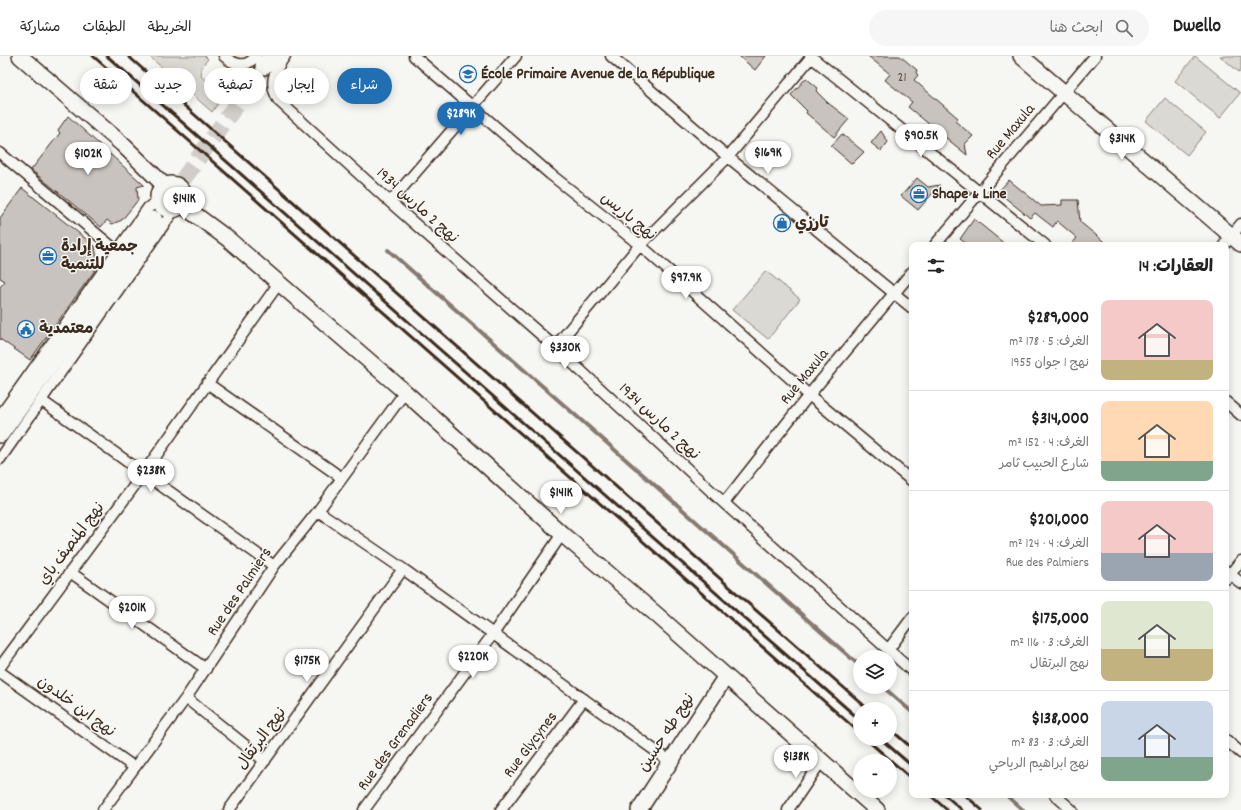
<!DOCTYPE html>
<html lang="ar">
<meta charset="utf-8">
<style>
body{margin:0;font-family:Dekko,"Playpen Sans Arabic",sans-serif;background:#f6f6f6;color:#222;direction:rtl;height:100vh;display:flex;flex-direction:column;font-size:15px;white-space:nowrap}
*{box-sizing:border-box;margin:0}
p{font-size:13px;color:#767676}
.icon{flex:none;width:22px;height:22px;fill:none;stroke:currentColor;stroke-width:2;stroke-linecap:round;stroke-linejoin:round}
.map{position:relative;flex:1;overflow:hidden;direction:ltr}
.drawer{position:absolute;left:909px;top:186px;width:320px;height:556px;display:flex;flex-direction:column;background:#fff;border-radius:8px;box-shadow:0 2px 10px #0003;direction:rtl}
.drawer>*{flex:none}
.banner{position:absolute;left:12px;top:12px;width:380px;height:36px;direction:rtl;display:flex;gap:8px}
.buttons{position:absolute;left:853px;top:594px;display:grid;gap:8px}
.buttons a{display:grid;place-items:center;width:44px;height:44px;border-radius:50%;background:#fff;box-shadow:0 2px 10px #0003;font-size:20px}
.price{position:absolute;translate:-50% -34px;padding:0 9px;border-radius:14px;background:#fff;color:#222;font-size:13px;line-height:26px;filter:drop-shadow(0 1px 2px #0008)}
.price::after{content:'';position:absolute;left:50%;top:24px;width:12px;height:9px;margin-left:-6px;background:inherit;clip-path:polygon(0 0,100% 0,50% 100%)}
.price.current{background:#1f6fb2;color:#fff}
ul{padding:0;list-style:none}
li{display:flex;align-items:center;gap:12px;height:100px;padding:0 16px}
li+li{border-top:1px solid #e0e0e0}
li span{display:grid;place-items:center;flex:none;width:112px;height:80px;border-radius:8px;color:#555}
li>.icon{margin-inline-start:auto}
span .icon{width:48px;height:48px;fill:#fffc;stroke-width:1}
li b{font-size:17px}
h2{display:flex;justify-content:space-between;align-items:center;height:48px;padding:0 16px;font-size:17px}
.tag{padding:0 14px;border-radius:18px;background:#fff;box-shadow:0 2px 10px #0003;font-size:14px;line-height:36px}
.tag.current{background:#1f6fb2;color:#fff}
header{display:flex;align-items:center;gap:24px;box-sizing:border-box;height:56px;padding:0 20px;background:#fff;border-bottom:1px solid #e0e0e0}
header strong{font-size:19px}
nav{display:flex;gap:22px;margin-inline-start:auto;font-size:14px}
.search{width:280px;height:36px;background:#f6f6f6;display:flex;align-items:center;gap:10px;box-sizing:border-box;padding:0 14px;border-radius:22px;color:#767676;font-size:15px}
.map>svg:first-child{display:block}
.green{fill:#dad9d3;stroke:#8a8278}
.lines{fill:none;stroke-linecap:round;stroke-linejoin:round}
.stream{stroke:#857a71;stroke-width:4}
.building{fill:#c8c3be;stroke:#3b2a1e}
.primary-tunnel{stroke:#d1cdc8;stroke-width:17;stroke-dasharray:17 8;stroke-linecap:butt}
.street-casing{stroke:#3b2a1e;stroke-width:13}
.secondary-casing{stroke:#3b2a1e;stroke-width:18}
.primary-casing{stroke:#3b2a1e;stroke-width:20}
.path{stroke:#3b2a1e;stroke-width:2.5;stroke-dasharray:3 3;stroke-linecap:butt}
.street{stroke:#f6f6f2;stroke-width:10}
.secondary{stroke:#f6f6f2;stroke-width:15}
.primary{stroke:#f6f6f2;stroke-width:17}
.rail{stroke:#3b2a1e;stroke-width:3}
.labels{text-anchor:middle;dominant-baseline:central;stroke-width:3;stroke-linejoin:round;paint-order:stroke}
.number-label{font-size:14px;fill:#5e5046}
.poi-label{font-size:16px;font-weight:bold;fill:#3b2a1e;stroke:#f6f6f2;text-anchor:start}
.street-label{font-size:16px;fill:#3b2a1e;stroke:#f6f6f2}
</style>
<header>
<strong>Dwello</strong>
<div class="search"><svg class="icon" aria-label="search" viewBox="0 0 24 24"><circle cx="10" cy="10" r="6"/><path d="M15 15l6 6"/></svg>ابحث هنا</div>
<nav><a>الخريطة</a><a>الطبقات</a><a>مشاركة</a></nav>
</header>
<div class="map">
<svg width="1241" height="754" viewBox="0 0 1241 754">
<rect width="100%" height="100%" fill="#f6f6f2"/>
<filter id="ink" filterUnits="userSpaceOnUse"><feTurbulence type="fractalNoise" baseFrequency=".025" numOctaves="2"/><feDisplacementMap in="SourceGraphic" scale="8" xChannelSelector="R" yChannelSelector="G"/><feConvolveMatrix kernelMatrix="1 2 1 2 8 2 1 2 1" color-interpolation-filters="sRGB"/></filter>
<g filter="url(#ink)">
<path class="green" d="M149 0H205L208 3 202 10 201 20 223 40 212 56Z
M1195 0 1240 37 1220 62 1175 25Z
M1220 0H1241V13L1239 16Z
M1165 42 1206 76 1187 99 1146 65Z
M766 215 800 243 768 283 732 254Z"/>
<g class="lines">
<path class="stream" d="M388 194 860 610
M883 631 912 656
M1006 739 1023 754"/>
</g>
<path class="building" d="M739 0H766L755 14Z
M868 0H900L917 14 916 17 918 19 914 24 958 62 955 65 973 80 965 88 967 99 908 51 912 46 885 24 890 18Z
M806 22 818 32 816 35 828 47 849 63 834 81 806 57 807 55 791 39Z
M68 60 144 129 137 131 138 144 122 164 112 168 107 164 101 171 31 114 60 77 58 74Z
M881 75 888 86 881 95 871 87Z
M842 78 864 96 852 108 831 90Z
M917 122 928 131 940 129 918 154 901 140Z
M1009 124 1041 150 1062 149V144H1078L1080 166 1108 189H1071L1077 182 1057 165 1053 171 1035 157 1030 162 998 136Z
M22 132 95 190 98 210 30 304 0 283V231L5 225 0 222V162Z
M974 163 1006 189H968L960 183Z"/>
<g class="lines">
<path class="primary-tunnel" d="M154 164 264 10"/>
<g class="street-casing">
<path id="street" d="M224 0C234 9 246 13 256 0
M285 0C274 15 268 28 279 45L390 146 555 291 724 447 912 615
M414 0 550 118 640 189 809 339 912 425
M611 0 728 101 912 252
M810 0 1045 189
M0 97 117 195
M390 146 516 0
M935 189 1095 0
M1224 189 1241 168
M555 291 640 189 728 101 812 0
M207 327 342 422
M42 345 274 510
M1226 346 1241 359
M0 360 148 152 158 144
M0 403 174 154
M724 447 809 339 912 216
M318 455 403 513 671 706
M1226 515 1241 527
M70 516 206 613
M1226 523 1241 505
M888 594 912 562
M0 611 143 418 279 227
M0 616 134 711
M186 642 265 705
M1226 684 1241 697
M1055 739 1072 754
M103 754 186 642 274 510 318 455 405 336
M229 754 403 513
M364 754 493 578 562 478
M501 754 584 643
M788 754 822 704"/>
</g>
<g class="secondary-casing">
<path id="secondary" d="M20 0 122 88 165 130
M1021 0 1241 188
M158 141a13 13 0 1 1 26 0a13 13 0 1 1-26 0Z
M182 149 228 183 405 336 562 478 657 559 877 754
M639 754 726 620"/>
</g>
<g class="primary-casing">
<path id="primary" d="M264 10 272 0
M0 378 154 164"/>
</g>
<path class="path" d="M246 18 258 28"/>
<use href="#street" class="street"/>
<use href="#secondary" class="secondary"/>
<use href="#primary" class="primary"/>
<path class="rail" d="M93 0 860 677
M107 0 860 664
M128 0 868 653
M890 673 912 692
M866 683 912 723
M881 683 912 710
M930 739 947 754
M945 739 962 754
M965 739 982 754"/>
</g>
</g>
<defs>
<g id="school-ring" transform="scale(0.9)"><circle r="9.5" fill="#f6f6f2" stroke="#1f6fb2" stroke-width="1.5"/><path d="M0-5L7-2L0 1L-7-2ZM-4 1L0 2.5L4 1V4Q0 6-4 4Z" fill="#1f6fb2"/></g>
<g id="office-ring" transform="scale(0.9)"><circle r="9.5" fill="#f6f6f2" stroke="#1f6fb2" stroke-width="1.5"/><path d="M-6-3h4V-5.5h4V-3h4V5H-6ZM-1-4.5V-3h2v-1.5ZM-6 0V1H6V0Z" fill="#1f6fb2"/></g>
<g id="shop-ring" transform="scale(0.9)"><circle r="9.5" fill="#f6f6f2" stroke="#1f6fb2" stroke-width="1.5"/><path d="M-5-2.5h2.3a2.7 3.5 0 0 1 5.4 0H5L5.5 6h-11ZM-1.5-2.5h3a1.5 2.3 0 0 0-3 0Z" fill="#1f6fb2"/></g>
<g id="civic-ring" transform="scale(0.9)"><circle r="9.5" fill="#f6f6f2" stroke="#1f6fb2" stroke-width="1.5"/><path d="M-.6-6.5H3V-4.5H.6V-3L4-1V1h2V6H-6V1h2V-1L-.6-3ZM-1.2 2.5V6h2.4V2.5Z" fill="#1f6fb2"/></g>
</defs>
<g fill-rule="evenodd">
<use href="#school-ring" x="468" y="18"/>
<use href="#office-ring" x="919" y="138"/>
<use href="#shop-ring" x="782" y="167"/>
<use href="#office-ring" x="48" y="200"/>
<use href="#civic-ring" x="26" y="273"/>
</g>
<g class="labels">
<g class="number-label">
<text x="902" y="22">21</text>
</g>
<g class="poi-label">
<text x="481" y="18">École Primaire Avenue de la République</text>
<text x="932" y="138">Shape &amp; Line</text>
<text x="795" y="167">تارزي</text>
<text x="61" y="191">جمعية إرادة<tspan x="61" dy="18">للتنمية</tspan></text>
<text x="39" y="273">معتمدية</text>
</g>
<g class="street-label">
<text transform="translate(1011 76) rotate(-50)">Rue Maxula</text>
<text transform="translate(417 150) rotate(42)">نهج 2 مارس 1934</text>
<text transform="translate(628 161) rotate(39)">نهج باريس</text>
<text transform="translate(805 321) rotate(-51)">Rue Maxula</text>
<text transform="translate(659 366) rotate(43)">نهج 2 مارس 1934</text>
<text transform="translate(72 488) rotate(-53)">نهج المنصف باي</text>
<text transform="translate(240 536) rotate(-56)">Rue des Palmiers</text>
<text transform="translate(76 651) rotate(36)">نهج ابن خلدون</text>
<text transform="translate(667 677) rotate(-57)">نهج طه حسين</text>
<text transform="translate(262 683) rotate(-54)">نهج البرتقال</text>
<text transform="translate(396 686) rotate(-54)">Rue des Grenadiers</text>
<text transform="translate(531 689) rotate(-53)">Rue Glycynes</text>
</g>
</g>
</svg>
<div class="buttons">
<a><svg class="icon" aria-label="layers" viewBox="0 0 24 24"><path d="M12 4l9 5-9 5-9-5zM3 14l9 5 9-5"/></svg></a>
<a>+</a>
<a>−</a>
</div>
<b class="price current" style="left:461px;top:80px">$289K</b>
<b class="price" style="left:921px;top:102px">$90.5K</b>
<b class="price" style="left:1122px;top:105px">$314K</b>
<b class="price" style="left:768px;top:119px">$169K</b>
<b class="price" style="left:88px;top:120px">$102K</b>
<b class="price" style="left:184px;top:165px">$141K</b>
<b class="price" style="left:686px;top:244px">$97.9K</b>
<b class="price" style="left:565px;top:314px">$330K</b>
<b class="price" style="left:151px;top:437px">$238K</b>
<b class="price" style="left:561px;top:459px">$141K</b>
<b class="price" style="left:132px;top:574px">$201K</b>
<b class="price" style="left:473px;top:623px">$220K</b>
<b class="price" style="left:307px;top:627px">$175K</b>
<b class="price" style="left:796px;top:723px">$138K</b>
<div class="banner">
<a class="tag current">شراء</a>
<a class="tag">إيجار</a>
<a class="tag">تصفية</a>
<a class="tag">جديد</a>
<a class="tag">شقة</a>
</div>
<section class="drawer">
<h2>العقارات: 14<svg class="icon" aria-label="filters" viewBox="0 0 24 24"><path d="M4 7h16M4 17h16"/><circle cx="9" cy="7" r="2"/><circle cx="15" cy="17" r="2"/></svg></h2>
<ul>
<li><span style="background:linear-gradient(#f6c9c9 75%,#c2b280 0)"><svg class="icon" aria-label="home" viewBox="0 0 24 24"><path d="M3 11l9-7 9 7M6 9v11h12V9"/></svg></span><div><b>$289,000</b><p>الغرف: 5 · 178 m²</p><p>نهج 1 جوان 1955</p></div></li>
<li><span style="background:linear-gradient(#ffd9b3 75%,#7fa58c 0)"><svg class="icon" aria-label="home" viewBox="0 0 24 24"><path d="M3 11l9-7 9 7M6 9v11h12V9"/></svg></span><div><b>$314,000</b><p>الغرف: 4 · 152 m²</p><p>شارع الحبيب ثامر</p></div></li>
<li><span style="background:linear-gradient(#f6c9c9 65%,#9aa5b1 0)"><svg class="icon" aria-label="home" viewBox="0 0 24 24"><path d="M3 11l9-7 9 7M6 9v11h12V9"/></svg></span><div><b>$201,000</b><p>الغرف: 4 · 124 m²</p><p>Rue des Palmiers</p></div></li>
<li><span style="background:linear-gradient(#dfe7d0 60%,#c2b280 0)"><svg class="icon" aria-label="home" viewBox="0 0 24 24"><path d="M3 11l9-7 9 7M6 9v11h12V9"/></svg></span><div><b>$175,000</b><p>الغرف: 3 · 116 m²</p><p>نهج البرتقال</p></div></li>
<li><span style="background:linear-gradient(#c9d6e8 70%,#7fa58c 0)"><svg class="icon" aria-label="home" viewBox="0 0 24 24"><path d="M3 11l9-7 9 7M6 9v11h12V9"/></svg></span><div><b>$138,000</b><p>الغرف: 3 · 83 m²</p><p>نهج ابراهيم الرياحي</p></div></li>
</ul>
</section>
</div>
